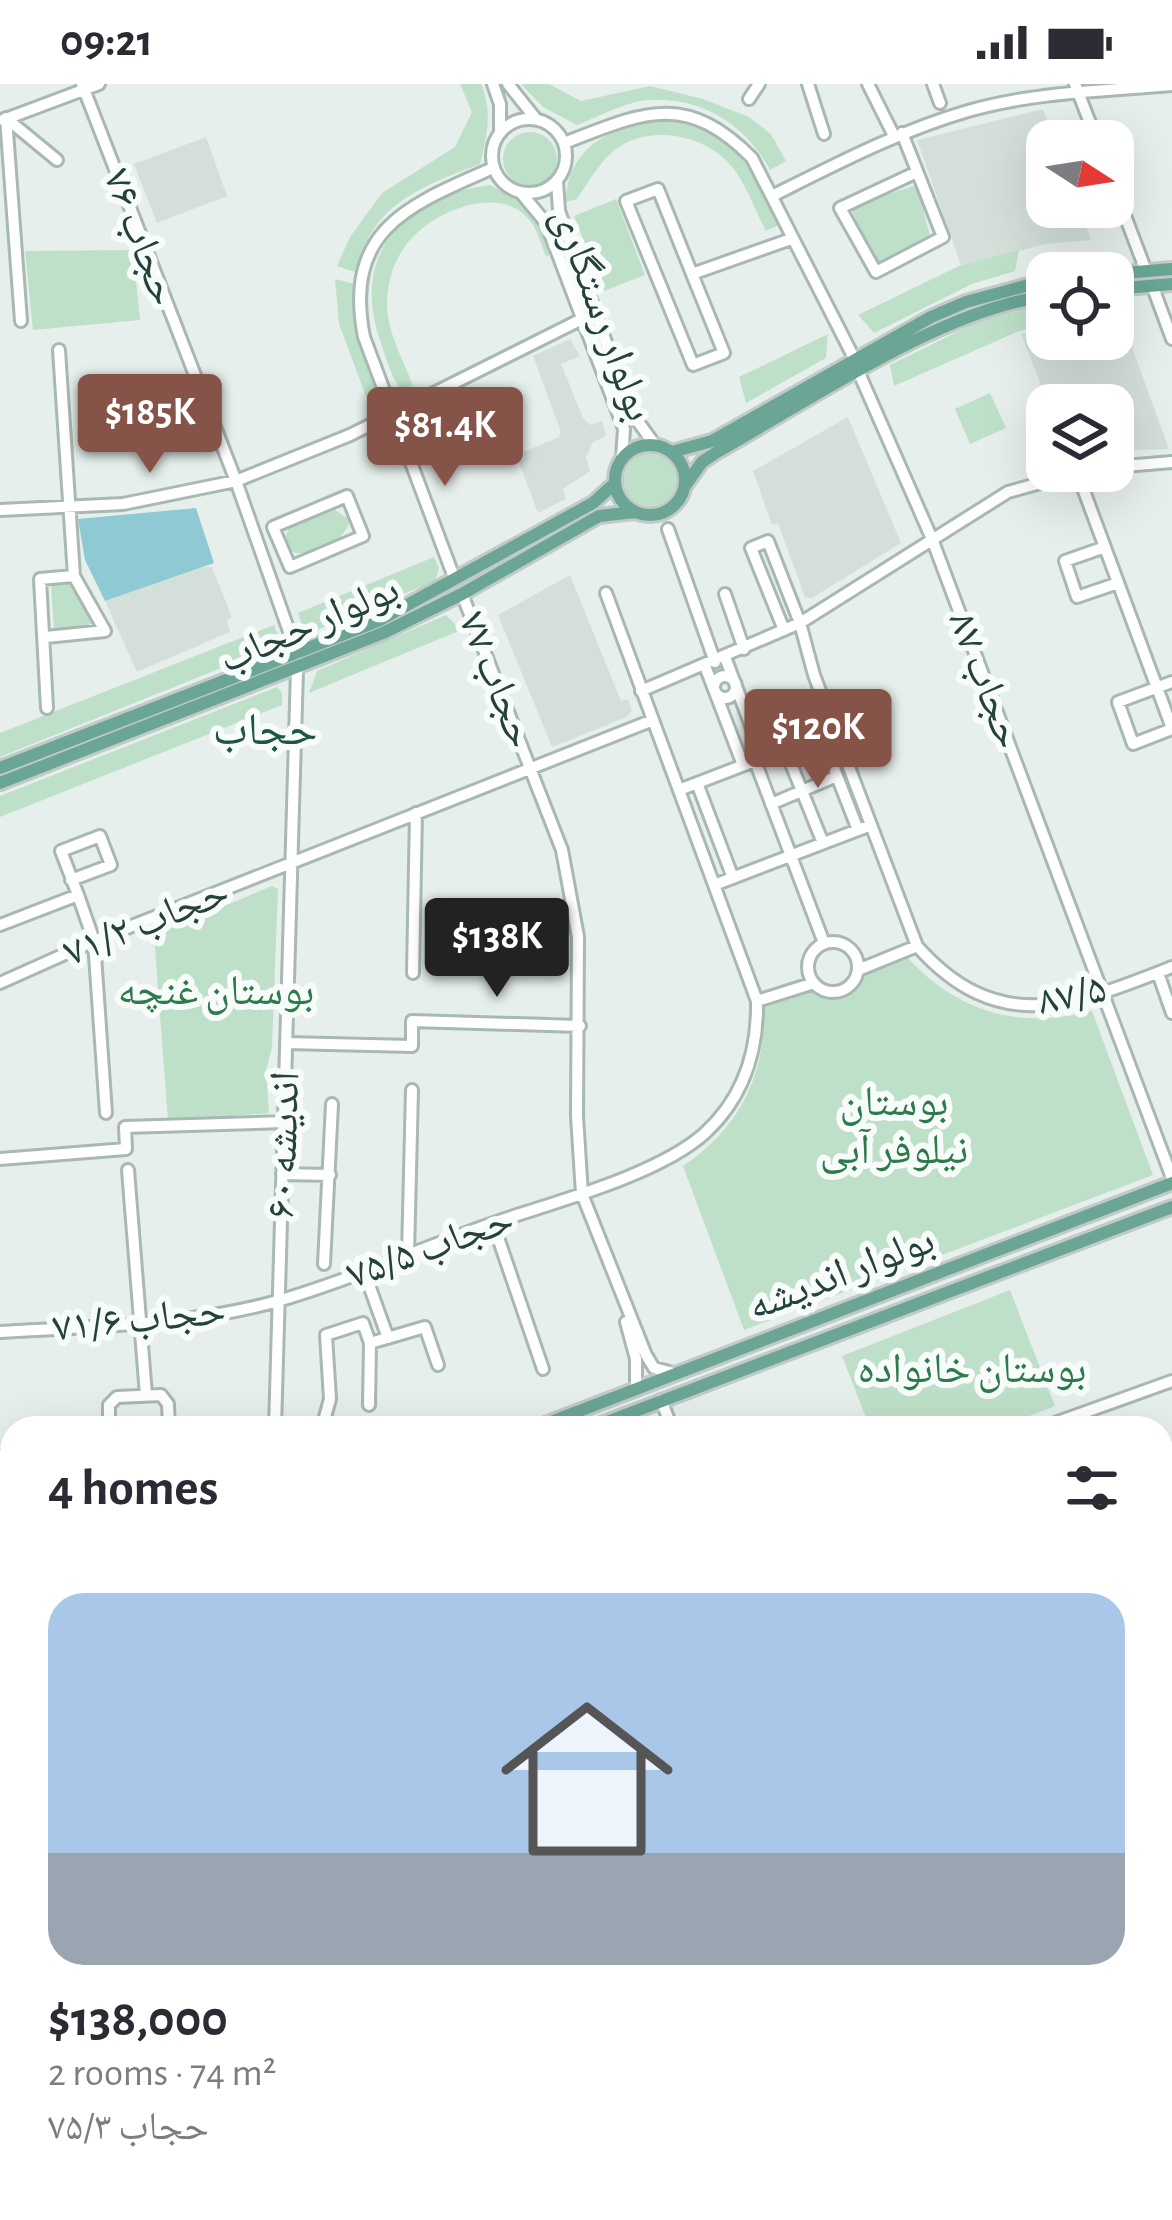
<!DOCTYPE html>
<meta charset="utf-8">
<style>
body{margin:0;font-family:"Alegreya Sans","Noto Naskh Arabic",sans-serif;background:#f2f2f3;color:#2b2b33;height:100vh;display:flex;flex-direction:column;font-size:45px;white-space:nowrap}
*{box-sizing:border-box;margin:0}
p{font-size:39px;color:#7c7c81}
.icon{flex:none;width:66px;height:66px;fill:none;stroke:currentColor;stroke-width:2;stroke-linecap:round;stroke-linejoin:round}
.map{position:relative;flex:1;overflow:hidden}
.side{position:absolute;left:0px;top:1332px;width:1173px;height:804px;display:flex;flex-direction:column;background:#fff;border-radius:36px 36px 0 0;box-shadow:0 12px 48px #0002}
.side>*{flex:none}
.needle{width:78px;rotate:102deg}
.tools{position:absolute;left:1026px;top:36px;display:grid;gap:24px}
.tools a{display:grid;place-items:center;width:108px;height:108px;border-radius:24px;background:#fff;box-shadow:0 12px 48px #0002;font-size:60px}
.price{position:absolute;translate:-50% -102px;padding:0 27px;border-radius:12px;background:#855347;color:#fff;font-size:39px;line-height:78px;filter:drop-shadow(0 3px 6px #0008)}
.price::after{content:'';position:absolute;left:50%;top:72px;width:36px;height:27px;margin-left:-18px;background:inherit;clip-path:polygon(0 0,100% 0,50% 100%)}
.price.active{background:#222;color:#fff}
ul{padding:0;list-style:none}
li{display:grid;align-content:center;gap:24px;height:636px;padding:0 48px}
li span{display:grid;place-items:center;height:372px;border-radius:36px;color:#555}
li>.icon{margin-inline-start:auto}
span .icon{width:216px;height:216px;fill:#fffc;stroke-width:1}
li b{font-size:51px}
h2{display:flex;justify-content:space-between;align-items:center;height:144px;padding:0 48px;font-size:51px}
.status{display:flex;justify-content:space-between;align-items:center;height:84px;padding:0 60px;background:#fff;direction:ltr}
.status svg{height:33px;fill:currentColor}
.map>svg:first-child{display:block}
.built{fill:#d4dfda}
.green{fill:#bfe0c8}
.water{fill:#8ec9d4}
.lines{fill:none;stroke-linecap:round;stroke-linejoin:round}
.minor-casing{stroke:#a8b8b2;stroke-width:16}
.major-casing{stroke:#c2cac8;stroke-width:18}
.highway-casing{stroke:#c2cac8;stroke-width:21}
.minor{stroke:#fff;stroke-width:10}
.major{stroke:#6aa596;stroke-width:12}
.highway{stroke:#2f6f62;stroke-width:15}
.labels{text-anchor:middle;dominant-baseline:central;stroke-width:12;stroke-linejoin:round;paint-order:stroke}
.street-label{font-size:42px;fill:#24423a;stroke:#f7fbf9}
.park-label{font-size:42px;fill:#2d7a4b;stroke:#f7fbf9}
.neighbourhood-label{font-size:45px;fill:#1f5548;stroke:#f7fbf9}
</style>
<div class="status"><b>09:21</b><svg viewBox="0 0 49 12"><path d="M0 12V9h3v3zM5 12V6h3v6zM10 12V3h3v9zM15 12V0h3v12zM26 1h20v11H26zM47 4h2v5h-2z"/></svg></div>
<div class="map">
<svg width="1172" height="2136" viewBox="0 0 1172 2136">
<rect width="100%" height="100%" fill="#e6efeb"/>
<path class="built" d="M1043 25 1055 57H1047V123H1079L1091 156 1047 160 961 181 917 56Z
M206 53 227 112 157 139 134 80Z
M1122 236 1169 365 1113 367V321H1049L1021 250 1047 244V255H1113V237Z
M570 255 580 272 561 280 583 334 590 341 602 337 606 352 593 358 586 373 590 387 563 405 566 415 538 429 516 371 559 353 561 348 533 272Z
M848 333 901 459 812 514 805 513 778 439 772 441 753 387Z
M203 483H212L232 533 227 537 230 548 137 588 105 517Z
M570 491 621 617 628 615 632 626 627 633 552 663 498 531Z"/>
<path class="green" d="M460 0H481C493 29 487 51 480 80 420 103 372 120 355 188L337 182 350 153 382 109 455 63 472 28Z
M521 0H549L581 17 650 2 703 15 749 33 771 50 786 77 770 86C745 40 702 13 648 16 625 18 598 33 577 41L543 23Z
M664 35C735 45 751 81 779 141L766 147C756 128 748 106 736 88 713 55 663 41 626 59 604 69 590 96 577 115L566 118C567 61 615 41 664 35Z
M503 75a27 27 0 1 1 54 0a27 27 0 1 1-54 0Z
M490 101 527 121 541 141 552 168 546 173C542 162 538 148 531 138 503 100 440 125 414 152 396 169 387 196 387 220 387 247 403 276 413 301L402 307C390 292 386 273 380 256 350 169 405 112 490 101Z
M917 101 930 152 874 180 850 122Z
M616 115 645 191 604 207 574 132Z
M133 166 140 236 33 246 25 167Z
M1019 166 1015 187 972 200 874 249 858 231 961 181Z
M335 195 354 200 353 230 381 318 370 323 339 240Z
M1047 220V242L1019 247 894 302 890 281 981 236Z
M828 250 826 274 746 319 739 293Z
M990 309 1006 344 970 360 955 325Z
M624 396a26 26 0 1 1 52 0a26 26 0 1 1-52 0Z
M335 426 350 436C345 458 311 476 290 467L284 459 289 443Z
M434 473 439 484 435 497 305 551 298 529Z
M73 497 94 539 75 546 54 547 51 500Z
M446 531 461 546 309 609 317 587Z
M274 541 281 560 0 673V649Z
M277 603 282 609V621L0 733V712Z
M272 802 278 805 272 963 266 987 269 1029 168 1037 154 851Z
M906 872C957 928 1018 946 1092 927L1153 1091 744 1246 683 1082C741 1043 766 990 764 920L814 903C836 921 861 914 867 885Z
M1010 1206 1055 1322 999 1344H870L842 1272Z
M1172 1935V2114L1161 2119V1940Z"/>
<path class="water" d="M196 424 214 479 105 517 85 476 78 435Z"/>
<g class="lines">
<g class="minor-casing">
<path id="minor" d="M82 0 236 397 297 570
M493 0 500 20V47
M508 0 536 35
M808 0 824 50
M868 0 894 52
M933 0 940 19
M1075 0 1097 57
M749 15 759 0
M6 34 21 237
M6 34 57 76
M492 72a37 37 0 1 1 74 0a37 37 0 1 1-74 0Z
M3 36 99 0
M902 49 943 153 876 188 840 124 917 88
M564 59C642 29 685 6 752 74L855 276
M557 97 559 127 631 328 655 361
M1113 100 1146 187
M521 109 546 139 624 345 622 374
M772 112C836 80 899 47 968 27 1034 8 1105 7 1172 1
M692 190 658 105 626 117 693 281 724 269 692 190 791 155
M1152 201 1172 255
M859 289 932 455 1172 1094
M1113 383 1172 378
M1077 388 1172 644
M347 412 363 452 290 483 273 443Z
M0 426 123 420 236 397 350 351 582 235
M668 445 715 578
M1105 463 1065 477 1077 513 1118 499
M455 496 364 253C343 145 409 121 493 84
M462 510 562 766 578 853 577 1032 582 1110 646 1271 654 1284 673 1289
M725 510 744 565
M784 546 751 464 768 457 800 539 814 591 917 862C998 953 1073 922 1172 883
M46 553 105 547 74 492 59 266
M725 573 763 674
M705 582 743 681
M714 603a11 11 0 1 1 22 0a11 11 0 1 1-22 0Z
M1172 598 1118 618 1133 660 1172 645
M641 607 800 539 1008 408 1084 387
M47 624 40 495 74 492
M821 651 858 746
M785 665 823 759
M755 677 824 859
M697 699 733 794
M679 706 835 646
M771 720 837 692
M71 796 111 781 100 752 61 767 78 811
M714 801 871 741
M0 841 78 811 94 857 106 1029
M808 883a25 25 0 1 1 50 0a25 25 0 1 1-50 0Z
M858 886 917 862
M413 889 416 729
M1158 889 1172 929
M0 899 94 857 653 636
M757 917 814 899
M286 959 412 962V937L580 942
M0 1075 126 1065 125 1043 284 1038
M128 1086 146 1311
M282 1090 330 1091
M493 1139 543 1285
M408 1170 412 1006
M324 1180 332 1020
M364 1187 388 1254
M626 1238 636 1275V1303
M0 1248C92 1242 192 1242 281 1216 357 1194 430 1160 505 1135 562 1116 661 1089 705 1049 743 1014 758 967 757 917L606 509
M370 1259 425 1243 438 1281
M661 1316 672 1344
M109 1344V1321L117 1313 161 1311 168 1320 169 1344
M275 1344 297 585
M322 1344 330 1315 326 1251 363 1239 370 1259 369 1321
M1041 1344 1172 1297
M0 1372 12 1462
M1161 1662 1172 1651
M0 1886 10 1602
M0 1924 12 1918
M816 2124 820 2136
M1115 2124 1119 2136
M58 2136V2124
M131 2136V2124
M202 2136 203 2124
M251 2136V2124
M302 2136V2124
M370 2136 371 2124
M440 2136 441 2124"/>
</g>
<g class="major-casing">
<path id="major" d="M1113 190 1172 185
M1113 205 1172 200
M615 396a35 35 0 1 1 70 0a35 35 0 1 1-70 0Z
M672 368 712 357 931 233 966 218 1047 196
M685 402 702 378 717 368C810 316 942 225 1047 212
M0 684 378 537 593 419 614 400
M0 699 383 549 462 510 599 432 635 428
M535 1344 1172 1099
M591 1344 1172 1123
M0 1546 12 1541
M0 1566 12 1561
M1161 1881 1172 1877
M1161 1912 1172 1908
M592 2136 619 2124
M644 2136 671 2124"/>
</g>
<g class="highway-casing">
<path id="highway" d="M1170 2136 1172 2135"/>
</g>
<use href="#minor" class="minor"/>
<use href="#major" class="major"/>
<use href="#highway" class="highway"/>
</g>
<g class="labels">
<g class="street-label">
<text transform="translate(141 153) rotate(69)">حجاب ۷۶</text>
<text transform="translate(603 230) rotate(70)">بولوار رستگاری</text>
<text transform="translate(309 540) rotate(-23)">بولوار حجاب</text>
<text transform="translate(497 596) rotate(68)">حجاب ۷۷</text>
<text transform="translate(986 596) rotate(69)">حجاب ۸۷</text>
<text transform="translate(146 838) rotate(-22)">حجاب ۷۱/۲</text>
<text transform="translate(1072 911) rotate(-12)">۸۷/۵</text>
<text transform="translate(283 1061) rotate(-88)">اندیشه ۶۰</text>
<text transform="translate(430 1163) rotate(-20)">حجاب ۷۵/۵</text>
<text transform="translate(841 1189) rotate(-21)">بولوار اندیشه</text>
<text transform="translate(139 1235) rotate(-6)">حجاب ۷۱/۶</text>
</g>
<g class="park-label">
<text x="216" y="907">بوستان غنچه</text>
<text x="894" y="1018">بوستان<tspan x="894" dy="48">نیلوفر آبی</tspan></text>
<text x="972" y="1285">بوستان خانواده</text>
</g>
<g class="neighbourhood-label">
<text x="265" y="646">حجاب</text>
</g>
</g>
</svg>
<div class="tools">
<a><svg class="needle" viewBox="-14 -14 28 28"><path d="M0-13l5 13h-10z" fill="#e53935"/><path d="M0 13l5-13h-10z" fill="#7c7c81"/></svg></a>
<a><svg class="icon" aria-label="locate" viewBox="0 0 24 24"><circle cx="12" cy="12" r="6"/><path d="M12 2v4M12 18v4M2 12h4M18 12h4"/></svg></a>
<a><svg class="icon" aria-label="layers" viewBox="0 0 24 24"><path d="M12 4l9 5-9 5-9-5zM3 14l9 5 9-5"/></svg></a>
</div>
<b class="price" style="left:150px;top:392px">$185K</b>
<b class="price" style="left:445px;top:405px">$81.4K</b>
<b class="price" style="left:818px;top:707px">$120K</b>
<b class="price active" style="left:497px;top:916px">$138K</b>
<section class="side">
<h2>4 homes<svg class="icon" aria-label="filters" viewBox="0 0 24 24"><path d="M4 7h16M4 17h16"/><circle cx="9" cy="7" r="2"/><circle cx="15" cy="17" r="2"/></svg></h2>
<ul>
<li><span style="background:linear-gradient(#a9c7e8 70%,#9aa5b1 0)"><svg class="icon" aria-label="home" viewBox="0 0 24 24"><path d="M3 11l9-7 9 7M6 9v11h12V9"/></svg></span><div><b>$138,000</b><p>2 rooms · 74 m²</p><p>حجاب ۷۵/۳</p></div></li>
</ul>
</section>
</div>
